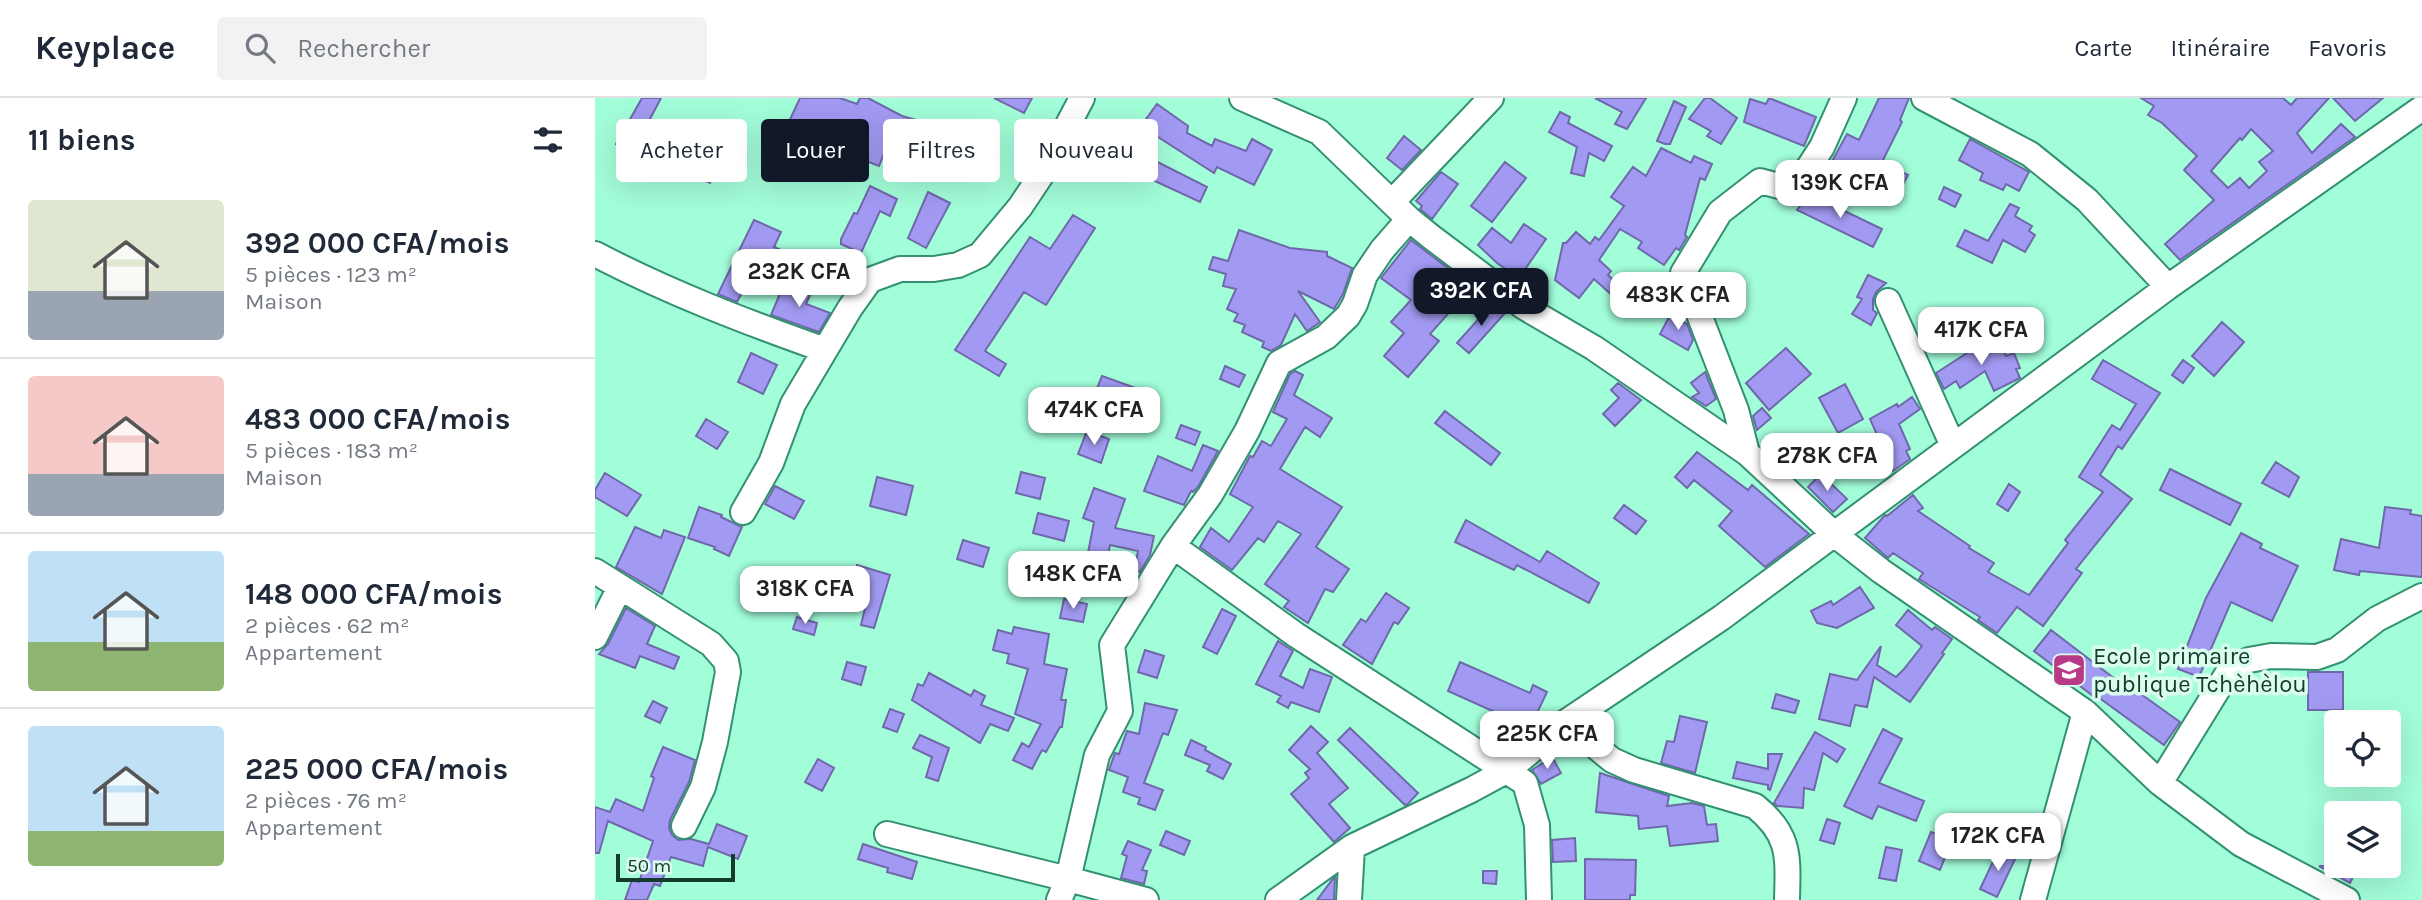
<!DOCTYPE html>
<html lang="fr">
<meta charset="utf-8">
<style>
body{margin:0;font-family:Karla,sans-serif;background:#f2f2f3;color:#1f2937;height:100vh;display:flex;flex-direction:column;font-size:26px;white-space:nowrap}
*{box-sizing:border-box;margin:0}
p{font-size:23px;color:#747a83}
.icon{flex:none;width:38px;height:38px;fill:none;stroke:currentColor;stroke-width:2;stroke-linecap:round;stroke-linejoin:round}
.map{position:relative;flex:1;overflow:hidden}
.drawer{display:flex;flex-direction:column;background:#fff;width:595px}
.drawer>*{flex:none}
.banner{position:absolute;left:21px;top:21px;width:665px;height:63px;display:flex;gap:14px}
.controls{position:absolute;left:1729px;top:612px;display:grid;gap:14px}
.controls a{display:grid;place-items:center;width:77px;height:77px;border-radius:7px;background:#fff;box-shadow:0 7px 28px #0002;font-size:35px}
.scale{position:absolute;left:21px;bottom:18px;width:119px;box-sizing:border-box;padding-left:7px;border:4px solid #143b2d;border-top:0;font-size:19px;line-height:24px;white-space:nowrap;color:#143b2d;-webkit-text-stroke:5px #dbfdee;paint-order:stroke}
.price{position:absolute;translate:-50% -60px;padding:0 16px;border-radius:14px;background:#fff;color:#222;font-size:23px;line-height:46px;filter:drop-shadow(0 2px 4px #0008)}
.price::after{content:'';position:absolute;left:50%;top:42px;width:21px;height:16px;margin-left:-10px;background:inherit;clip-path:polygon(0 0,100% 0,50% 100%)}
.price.selected{background:#111827;color:#fff}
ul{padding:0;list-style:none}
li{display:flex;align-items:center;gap:21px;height:175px;padding:0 28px}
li+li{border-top:2px solid #e0e1e3}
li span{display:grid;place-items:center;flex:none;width:196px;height:140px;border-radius:7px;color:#555}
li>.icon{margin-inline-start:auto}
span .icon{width:84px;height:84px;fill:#fffc;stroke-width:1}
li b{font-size:30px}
h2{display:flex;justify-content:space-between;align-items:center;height:84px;padding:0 28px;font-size:30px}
.pill{padding:0 24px;border-radius:7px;background:#fff;box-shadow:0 7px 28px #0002;font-size:24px;line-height:63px}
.pill.selected{background:#111827;color:#fff}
header{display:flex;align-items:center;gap:42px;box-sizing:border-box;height:98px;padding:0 35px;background:#fff;border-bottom:2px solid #e0e1e3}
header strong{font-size:33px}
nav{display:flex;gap:38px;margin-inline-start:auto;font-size:24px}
.search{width:490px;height:63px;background:#f2f2f3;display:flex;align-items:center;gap:18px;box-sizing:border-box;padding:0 24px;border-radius:7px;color:#747a83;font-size:26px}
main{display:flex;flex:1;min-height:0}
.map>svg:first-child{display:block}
.building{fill:#a29af2;stroke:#6f68aa;stroke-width:2;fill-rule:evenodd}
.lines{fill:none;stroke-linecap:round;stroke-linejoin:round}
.minor-casing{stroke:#339171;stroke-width:28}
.minor{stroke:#fff;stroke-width:24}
.labels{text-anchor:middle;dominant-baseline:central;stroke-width:7;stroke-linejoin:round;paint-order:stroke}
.poi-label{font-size:24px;fill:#143b2d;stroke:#dbfdee;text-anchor:start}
</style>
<header>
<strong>Keyplace</strong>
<div class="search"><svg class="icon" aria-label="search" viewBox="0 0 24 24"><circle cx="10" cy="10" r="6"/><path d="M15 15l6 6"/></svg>Rechercher</div>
<nav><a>Carte</a><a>Itinéraire</a><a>Favoris</a></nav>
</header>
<main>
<section class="drawer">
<h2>11 biens<svg class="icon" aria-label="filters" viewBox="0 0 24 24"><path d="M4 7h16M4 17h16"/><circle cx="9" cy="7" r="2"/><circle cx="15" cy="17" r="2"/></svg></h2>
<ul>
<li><span style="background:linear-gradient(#dfe7d0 65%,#9aa5b1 0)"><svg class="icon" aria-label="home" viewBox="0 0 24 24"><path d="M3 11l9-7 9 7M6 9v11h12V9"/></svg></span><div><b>392 000 CFA/mois</b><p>5 pièces · 123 m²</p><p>Maison</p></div></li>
<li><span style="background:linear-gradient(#f6c9c9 70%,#9aa5b1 0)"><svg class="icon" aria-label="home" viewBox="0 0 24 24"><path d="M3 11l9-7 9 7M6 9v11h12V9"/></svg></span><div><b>483 000 CFA/mois</b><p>5 pièces · 183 m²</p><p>Maison</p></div></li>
<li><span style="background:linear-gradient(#bfe0f5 65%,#8fb573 0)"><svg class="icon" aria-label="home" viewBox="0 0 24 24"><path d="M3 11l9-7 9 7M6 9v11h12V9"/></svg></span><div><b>148 000 CFA/mois</b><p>2 pièces · 62 m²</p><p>Appartement</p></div></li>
<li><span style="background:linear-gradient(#bfe0f5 75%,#8fb573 0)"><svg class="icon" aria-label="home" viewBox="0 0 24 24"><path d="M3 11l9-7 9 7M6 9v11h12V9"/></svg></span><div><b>225 000 CFA/mois</b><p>2 pièces · 76 m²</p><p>Appartement</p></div></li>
</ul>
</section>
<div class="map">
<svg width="1827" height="802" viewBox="0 0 1827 802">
<rect width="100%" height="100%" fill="#a2fdd9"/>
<path class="building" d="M47 0H66L54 23 89 44 126 62 115 85 84 71 88 62 53 40 43 58 21 46Z
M205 0H245L262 6 265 0H273L307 18 364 34 358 49 354 47 338 80 321 71 329 53 294 43 284 68 263 60 271 41 242 24 219 79 190 65 197 51 184 45Z
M399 0H437L429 15Z
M1000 0H1051L1032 31 1020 26 1027 14Z
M1110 0H1115L1142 20 1126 46 1112 38 1116 33 1094 21Z
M1174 0 1221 19 1209 48 1149 24 1155 1 1171 6Z
M1284 0H1314L1305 22 1307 24 1287 64 1313 77 1303 96 1266 77 1263 82 1258 79 1253 88 1230 76 1252 36 1264 42Z
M1546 0H1688L1696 7 1702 0H1734L1702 35 1717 55 1746 26 1760 39 1585 162 1570 146 1619 102 1589 72 1602 58 1567 25 1553 17 1559 8ZM1656 31 1678 53 1664 64 1672 73 1654 90 1645 80 1633 90 1616 73 1645 40 1647 42Z
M1738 0H1788L1760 23Z
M1079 3 1091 9 1075 46H1070L1062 43Z
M562 6 593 28 592 35 617 48 620 41 651 53 657 41 677 52 659 87 622 69 619 75 546 28Z
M965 14 975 19 973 25 1017 48 1009 63 994 55 989 78 976 75 982 49 954 34Z
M809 38 826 52 807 72 792 60Z
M517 41 612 89 605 104 508 59Z
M1375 41 1434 74 1424 93 1411 86 1408 92 1385 82 1388 75 1364 62Z
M1066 50 1096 65 1099 58 1117 66 1110 82 1105 80 1090 137 1092 139 1084 152 1081 150 1069 167 1043 150 1047 144 1025 131 1004 162 1016 173 1013 177 1026 189 1018 198 999 181 984 200 960 182 968 145H971L981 134 995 146 1000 139 1004 142 1029 108 1016 99 1038 69 1051 78Z
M490 54 501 61 490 78 479 71Z
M910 64 931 80 897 124 876 108Z
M846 74 863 86 837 121 825 111 827 108 821 103Z
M275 88 302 101 295 118 285 113 266 155 246 146V141L259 115 262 116Z
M1349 89 1366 97 1360 109 1344 101Z
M333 94 355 105 331 150 313 140Z
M1214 96 1287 131 1278 149 1202 112Z
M1415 106 1424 110 1420 118 1437 128 1434 133 1440 137 1430 154 1408 142 1397 165 1362 148 1370 132 1393 143Z
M478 117 500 130 451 207 429 194 390 253 411 266 404 278 360 252 435 139 455 151Z
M159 122 186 134 179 149 186 152 181 165 166 158 142 204 123 196Z
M929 126 951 141 924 180 902 165 883 147 897 130 916 145Z
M644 132 695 150 732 154V158L757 170 748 196 739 211 703 193 725 224 712 233 700 216 686 247 676 253 667 249 669 244 647 234 650 227 639 223 643 216 632 211 641 191 628 188 631 176 614 171 618 159 633 163Z
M816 142 858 174 848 186 866 201 835 236 844 243 813 279 789 258 809 235 796 224 816 202 786 180Z
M225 162 242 168 235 186 218 179Z
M1273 177 1291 185 1281 194 1278 201V212L1282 215 1276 227 1257 216 1267 201 1262 199Z
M189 186 215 197 211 206 235 215 224 234 176 217Z
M898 205 911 214 874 255 862 245Z
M1075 217 1092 226 1098 242 1093 252 1065 236Z
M1627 224 1649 244 1619 278 1597 258Z
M1388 238 1394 252 1406 247 1411 258 1419 255 1425 270 1421 271 1425 280 1399 293 1390 273 1365 290 1361 283 1349 291 1341 275 1378 251 1375 244Z
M1191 250 1216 276 1174 312 1151 285Z
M156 255 182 267 168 296 143 284Z
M1508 262 1565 295 1527 351 1523 348 1505 377 1537 401 1481 471 1487 475 1448 528 1422 509 1402 535 1383 522 1385 519 1324 481 1328 475 1298 455 1293 460 1270 440 1290 417 1292 418 1318 397 1328 410 1323 413 1375 448 1374 450 1399 465 1393 474 1434 497 1473 445 1470 442 1508 394 1484 379 1517 327 1525 332 1541 306 1497 281Z
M1588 262 1599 270 1588 285 1577 277Z
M630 268 650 277 644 289 625 281Z
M700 273 708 277 699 297 737 320 725 339 710 329 685 371 747 409 721 449 754 471 738 494 730 491 713 525 689 509 694 503 670 486 706 436 683 423 669 444 663 440 637 472 605 449 616 430 634 444 658 409 635 396 655 358 658 359 667 343 676 348 692 321 678 314 695 276Z
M1110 274 1121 301 1111 308 1097 299 1104 295 1096 285Z
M507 278 549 293 543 308 501 293Z
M1023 285 1046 302 1020 328 1008 316 1024 300 1016 292Z
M1250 286 1268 321 1243 335 1224 300Z
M1317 299 1325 311 1304 326 1315 351 1311 353 1315 361 1298 373 1275 321 1302 306 1303 309Z
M1167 310 1176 320 1162 332 1158 318Z
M850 313 905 355 896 367 840 325Z
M111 321 133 334 122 351 101 338Z
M586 327 605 334 600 347 581 340Z
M492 333 514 341 506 365 483 356Z
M608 347 623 353 603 389 598 394 596 393 589 407 549 393 563 358 597 373Z
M1102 354 1153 392 1157 387 1214 436 1170 469 1124 428 1137 413 1099 382 1092 390 1080 379Z
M1681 364 1704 379 1694 399 1667 385Z
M1575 371 1646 406 1635 427 1565 392Z
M426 374 450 380 445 401 421 395Z
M10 375 46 397 32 418 0 399V392Z
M1226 376 1252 401 1238 414 1213 389Z
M282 379 318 388 311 417 275 408Z
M1414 386 1425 394 1413 413 1402 406Z
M180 388 209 403 199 421 170 406Z
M499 390 530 401 520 430 559 438 555 457 545 474 539 473 543 453 515 447 508 482 492 479 496 460H492L499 424 488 420Z
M1029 407 1051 423 1041 436 1019 420Z
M104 409 127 417 126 419 147 429 134 458 119 451 120 449 93 440Z
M1790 409 1816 412 1815 416 1827 418V479L1765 473 1764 477 1739 472 1746 441 1784 450Z
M443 415 474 423 469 443 438 435Z
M871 422 945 464 952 453 1004 485 994 505 922 467 919 472 860 444Z
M40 429 66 440 69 432 90 439 67 496 21 469Z
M1646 435 1667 446 1665 450 1703 468 1677 523 1636 504 1604 579 1583 571 1611 500Z
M368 442 394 450 388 469 362 461Z
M262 467 295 477 279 530 266 527 272 502 253 496Z
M1265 489 1279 510 1242 530 1222 525 1216 513 1236 503 1238 507Z
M791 495 814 510 803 526 799 524 777 566 748 547 766 521 771 524Z
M469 501 492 506 488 524 465 520Z
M31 510 60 528 52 546 84 559 79 571 45 558 40 570 4 556 13 546Z
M627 511 641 518 622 556 608 549Z
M1313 512 1337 532 1340 529 1357 541 1347 555 1349 556 1315 604 1279 579 1272 609 1260 607 1255 628 1224 621 1235 576 1262 582 1286 548 1282 567 1301 579 1309 571 1327 548 1301 527Z
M202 519 222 525 219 537 198 531Z
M419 529 454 536 449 566 472 571 466 602H471L467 629H465L451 654 447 652 437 671 418 662 427 645 434 649 446 626 420 616 433 571 412 565 414 556 398 552 403 532 417 536Z
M1456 532 1528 587 1529 584 1585 624 1569 647 1503 599 1502 601 1439 553Z
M683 543 698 553 685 578 708 590 715 571 737 579 724 614 696 604 693 610 682 604 686 598 661 586Z
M550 552 569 558 562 580 543 574Z
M252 564 271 569 266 587 247 581Z
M865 564 935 595 938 587 952 594 935 630 853 593Z
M1713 574H1748V612H1713Z
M334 575 376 598 379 592 390 598 386 607 419 620 413 633 395 626 385 645 317 602 323 586 328 588Z
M1181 596 1204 603 1200 615 1177 610Z
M58 603 72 610 65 625 50 618Z
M550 605 582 612 573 637 568 635 549 685 568 692 560 712 543 706 545 700 528 694 533 679 514 672 520 655 524 656 532 633 544 636Z
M295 611 309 616 302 634 288 629Z
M1085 618 1112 624 1100 675 1066 665 1072 643 1079 644Z
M716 628 733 644 722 655 753 690 734 706 755 730 739 744 696 696 714 680 710 675 715 671 694 652Z
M755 630 823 695 813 706 810 707 743 642Z
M1288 631 1307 641 1284 685 1329 703 1321 723 1283 708 1277 721 1249 708Z
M1220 634 1250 651 1242 664 1228 655 1219 692 1209 690 1208 710 1182 708 1179 705Z
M325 637 354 650 343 683 331 679 337 659 318 650Z
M596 642 611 649 610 652 636 666 628 681 612 673 615 667 590 657Z
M68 649 100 662 94 684 75 722 74 730 77 737 83 742 96 741 114 746 122 726 152 738 143 761 113 749 108 768 76 759 65 788 59 786 52 802H30L37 782 44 784 58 743 13 723 4 755H0V709L15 714 21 701 48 713 59 680 56 678Z
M1173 656H1187L1175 692 1173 691V687L1138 680 1142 664 1173 671Z
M957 659 966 675 946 686 937 672Z
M223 661 239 670 227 693 210 684Z
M1005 675 1074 698 1072 708 1097 705 1109 708 1112 727 1121 726 1123 743 1075 748 1072 728 1044 731 1043 718 1001 714Z
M1232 721 1245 725 1239 746 1225 742Z
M571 733 595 743 589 757 565 747Z
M1336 734 1357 742 1345 772 1324 763Z
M980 740 981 763 958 764 957 742Z
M533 743 556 752 547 772 552 773 549 786 526 780 532 758 527 756Z
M268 746 322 764 317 781 292 774 293 770 263 761Z
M1291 749 1307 752 1301 783 1284 780Z
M1404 751 1421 759 1402 799 1385 791Z
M990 761 1041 762 1040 797H1035V802H990Z
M1724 768H1763L1755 785Z
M888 773H902L901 786 888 785Z
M740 779 739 802H722L737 782Z"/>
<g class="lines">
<g class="minor-casing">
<path id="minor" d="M647 0 724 34 814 121 835 138 929 209 999 250 1152 355 1239 436 1286 473 1490 614 1565 685 1646 746 1752 802
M1329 0 1435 56 1492 102 1573 189
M798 103 896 0
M0 156C75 195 151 224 230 252
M1293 203 1358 348
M1152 355 1141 312 1088 175 1125 114 1165 83 1199 92 1227 49 1249 0
M148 414 176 365 198 306 255 210 275 182 305 171H339L363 167 385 157 425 109 447 76 487 0
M578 448 701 537 930 685 942 727 944 802
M0 473 116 546 131 563 133 574 120 644 108 689 89 728
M0 539 25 489
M971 624 1017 662 1039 672 1160 708C1196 737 1193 759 1192 802
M1565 685 1634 573 1654 562 1676 558 1722 559 1742 552 1782 521 1827 498
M292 736 473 781 464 802
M551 802 473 781 502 657 525 613 517 547 578 448 615 397 652 333 684 265 731 239 753 218 760 206 770 177 787 152 814 121
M683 802 757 749 876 692 913 672 971 624 1126 520 1573 189 1827 10
M754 802 757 749
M1438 802 1490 614"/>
</g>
<use href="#minor" class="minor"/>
</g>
<defs>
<g id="school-square" transform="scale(1.75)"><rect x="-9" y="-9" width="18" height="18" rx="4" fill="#b83a87" stroke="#dbfdee"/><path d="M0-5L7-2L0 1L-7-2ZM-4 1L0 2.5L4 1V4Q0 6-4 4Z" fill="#fff"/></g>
</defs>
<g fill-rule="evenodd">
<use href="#school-square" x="1474" y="572"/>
</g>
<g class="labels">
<g class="poi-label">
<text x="1498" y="558">Ecole primaire<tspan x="1498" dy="28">publique Tchèhèlou</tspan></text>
</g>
</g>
</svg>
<div class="controls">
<a><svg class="icon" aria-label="locate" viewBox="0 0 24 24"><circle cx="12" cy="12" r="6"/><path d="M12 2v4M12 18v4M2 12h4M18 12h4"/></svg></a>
<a><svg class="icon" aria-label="layers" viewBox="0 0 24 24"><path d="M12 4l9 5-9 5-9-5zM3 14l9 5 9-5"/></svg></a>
</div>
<div class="scale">50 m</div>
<b class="price" style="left:1245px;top:122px">139K CFA</b>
<b class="price" style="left:204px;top:211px">232K CFA</b>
<b class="price selected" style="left:886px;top:230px">392K CFA</b>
<b class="price" style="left:1083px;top:234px">483K CFA</b>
<b class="price" style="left:1386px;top:269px">417K CFA</b>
<b class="price" style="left:499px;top:349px">474K CFA</b>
<b class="price" style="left:1232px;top:395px">278K CFA</b>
<b class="price" style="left:478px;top:513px">148K CFA</b>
<b class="price" style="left:210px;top:528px">318K CFA</b>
<b class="price" style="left:952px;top:673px">225K CFA</b>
<b class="price" style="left:1403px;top:775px">172K CFA</b>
<div class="banner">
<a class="pill">Acheter</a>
<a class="pill selected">Louer</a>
<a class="pill">Filtres</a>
<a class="pill">Nouveau</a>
</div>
</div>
</main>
